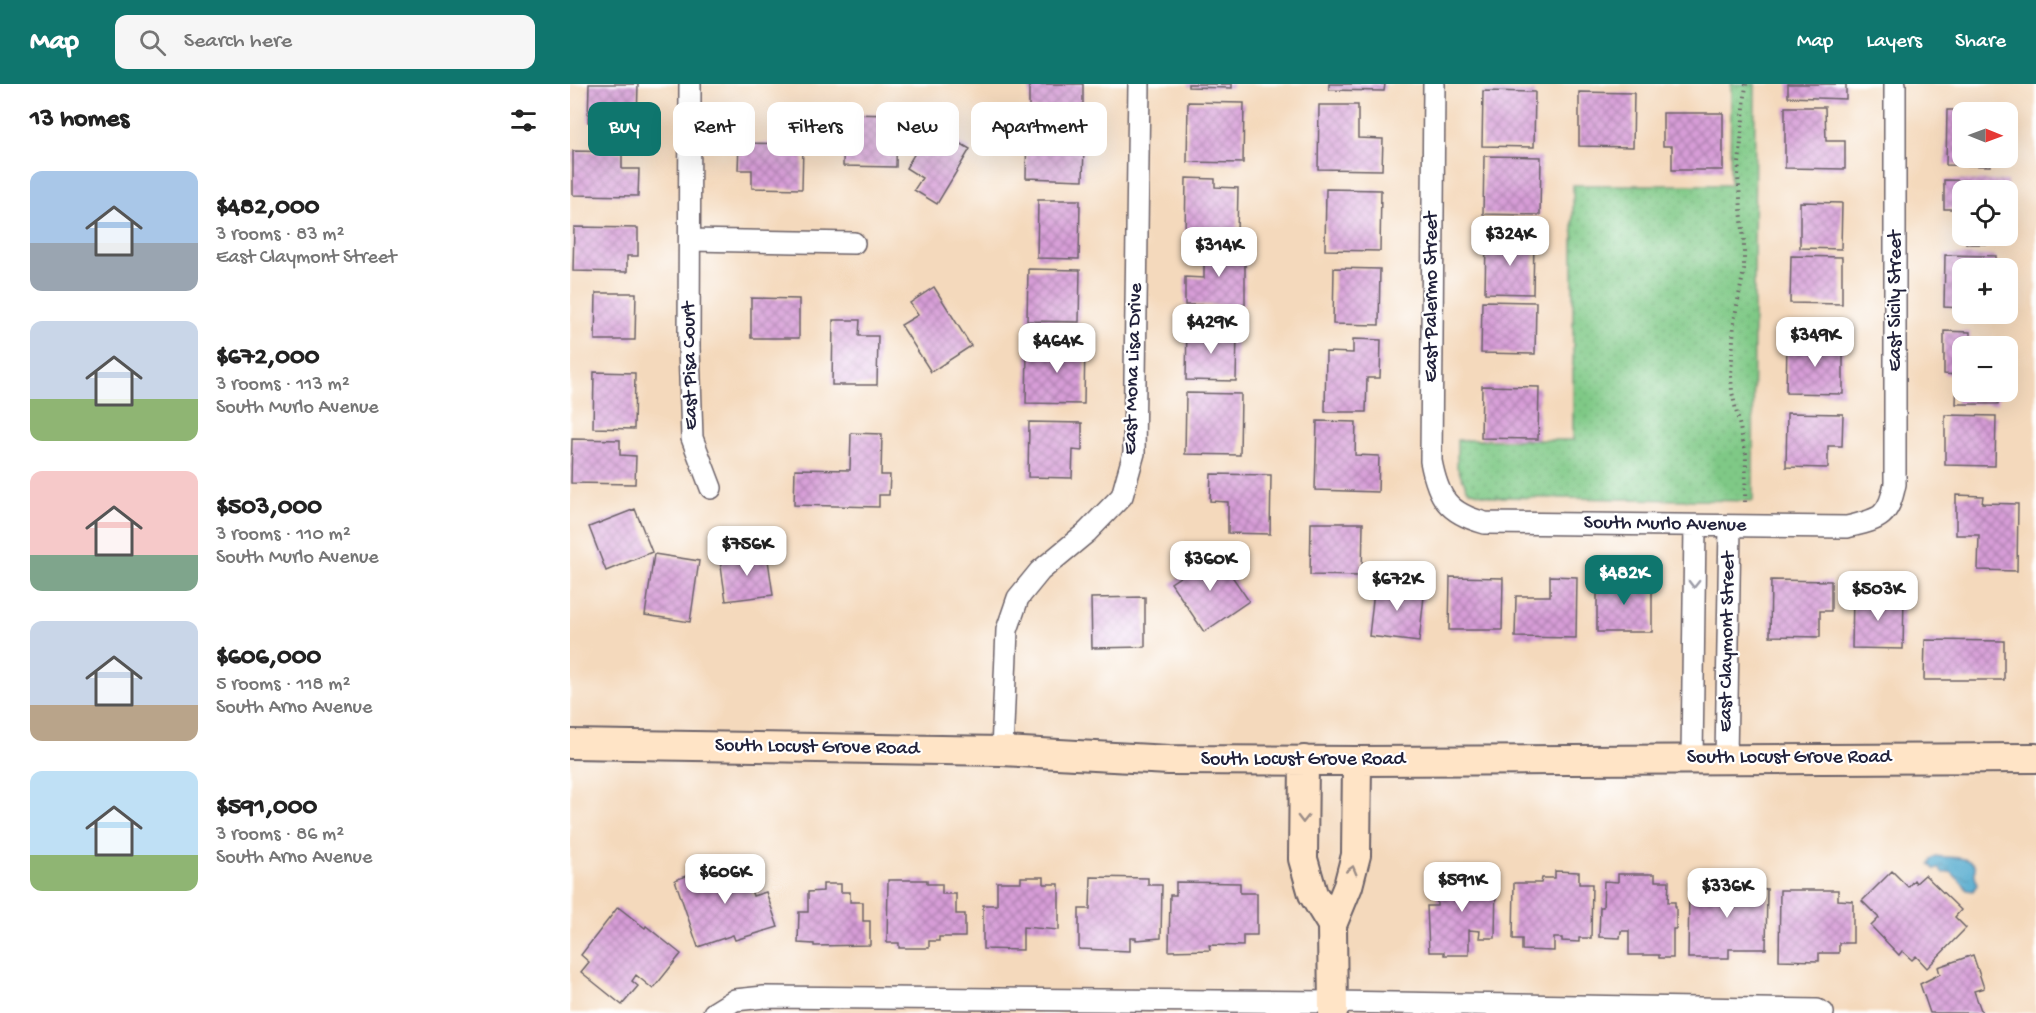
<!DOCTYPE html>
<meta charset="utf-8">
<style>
body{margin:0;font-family:"Gochi Hand",sans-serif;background:#f6f6f6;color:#222;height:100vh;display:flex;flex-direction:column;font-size:22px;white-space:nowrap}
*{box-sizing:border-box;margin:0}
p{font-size:20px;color:#767676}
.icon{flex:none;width:33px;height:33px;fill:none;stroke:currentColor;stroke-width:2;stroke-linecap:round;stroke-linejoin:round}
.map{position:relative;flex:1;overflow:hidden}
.details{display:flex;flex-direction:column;background:#fff;width:570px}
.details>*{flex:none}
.guide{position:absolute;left:18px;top:18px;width:570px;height:54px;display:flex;gap:12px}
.needle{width:39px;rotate:91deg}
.buttons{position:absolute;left:1382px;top:18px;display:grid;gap:12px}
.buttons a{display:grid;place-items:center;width:66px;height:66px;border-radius:12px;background:#fff;box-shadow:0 6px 24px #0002;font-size:30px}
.price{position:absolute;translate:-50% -51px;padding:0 14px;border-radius:12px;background:#fff;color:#222;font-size:20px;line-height:39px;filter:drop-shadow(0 2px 3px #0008)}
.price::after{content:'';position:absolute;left:50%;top:36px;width:18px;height:14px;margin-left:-9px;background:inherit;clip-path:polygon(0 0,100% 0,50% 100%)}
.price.active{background:#0f766e;color:#fff}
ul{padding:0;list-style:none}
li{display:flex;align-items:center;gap:18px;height:150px;padding:0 30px}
li span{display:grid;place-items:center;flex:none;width:168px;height:120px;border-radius:12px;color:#555}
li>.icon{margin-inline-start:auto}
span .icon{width:72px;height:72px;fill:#fffc;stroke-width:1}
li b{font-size:26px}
h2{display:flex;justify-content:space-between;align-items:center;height:72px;padding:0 30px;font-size:26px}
.pill{padding:0 21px;border-radius:12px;background:#fff;box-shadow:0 6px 24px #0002;font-size:21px;line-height:54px}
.pill.active{background:#0f766e;color:#fff}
header{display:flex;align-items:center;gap:36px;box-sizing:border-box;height:84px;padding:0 30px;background:#0f766e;color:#fff}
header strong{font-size:28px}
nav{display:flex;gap:33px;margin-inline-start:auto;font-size:21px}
.search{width:420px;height:54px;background:#f6f6f6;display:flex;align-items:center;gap:15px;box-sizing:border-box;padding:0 21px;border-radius:12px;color:#767676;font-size:22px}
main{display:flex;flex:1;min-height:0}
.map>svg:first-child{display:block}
.park{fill:url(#park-dots);stroke:#507660;stroke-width:1.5}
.water{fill:url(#water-ripples);stroke:#386584;stroke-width:1.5}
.building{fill:url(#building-cross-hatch)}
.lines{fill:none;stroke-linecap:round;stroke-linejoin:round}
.street-casing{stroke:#6c6268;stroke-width:24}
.secondary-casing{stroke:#6c6268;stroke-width:32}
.path{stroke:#6c6268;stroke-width:4;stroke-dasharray:1.5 4.5;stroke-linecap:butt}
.street{stroke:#fff;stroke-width:21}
.secondary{stroke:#ffe4c6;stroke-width:28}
.oneway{stroke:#9c9ca7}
.oneway2{stroke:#9c8d87}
.labels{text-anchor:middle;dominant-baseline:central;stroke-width:4.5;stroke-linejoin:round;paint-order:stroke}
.street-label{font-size:20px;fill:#22223b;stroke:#fff}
</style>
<header>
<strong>Map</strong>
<div class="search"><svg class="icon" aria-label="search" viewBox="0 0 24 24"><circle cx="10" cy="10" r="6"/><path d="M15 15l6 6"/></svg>Search here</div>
<nav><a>Map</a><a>Layers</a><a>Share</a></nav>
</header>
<main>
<section class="details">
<h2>13 homes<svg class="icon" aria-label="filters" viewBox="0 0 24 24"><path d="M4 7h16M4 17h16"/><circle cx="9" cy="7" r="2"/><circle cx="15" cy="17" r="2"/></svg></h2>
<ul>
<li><span style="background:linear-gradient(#a9c7e8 60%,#9aa5b1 0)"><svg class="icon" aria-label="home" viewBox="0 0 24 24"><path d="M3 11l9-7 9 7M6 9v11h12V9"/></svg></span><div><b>$482,000</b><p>3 rooms · 83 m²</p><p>East Claymont Street</p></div></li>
<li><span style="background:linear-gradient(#c9d6e8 65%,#8fb573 0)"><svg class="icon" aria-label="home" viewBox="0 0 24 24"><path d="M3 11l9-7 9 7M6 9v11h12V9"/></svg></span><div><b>$672,000</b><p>3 rooms · 113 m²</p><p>South Murlo Avenue</p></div></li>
<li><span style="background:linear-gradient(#f6c9c9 70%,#7fa58c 0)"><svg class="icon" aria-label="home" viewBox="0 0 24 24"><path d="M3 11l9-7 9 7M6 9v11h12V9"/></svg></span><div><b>$503,000</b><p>3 rooms · 110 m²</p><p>South Murlo Avenue</p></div></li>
<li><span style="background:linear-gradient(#c9d6e8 70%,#b9a48a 0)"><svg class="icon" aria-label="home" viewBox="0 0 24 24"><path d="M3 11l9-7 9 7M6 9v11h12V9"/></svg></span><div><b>$606,000</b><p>5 rooms · 118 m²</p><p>South Arno Avenue</p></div></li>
<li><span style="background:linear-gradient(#bfe0f5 70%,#8fb573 0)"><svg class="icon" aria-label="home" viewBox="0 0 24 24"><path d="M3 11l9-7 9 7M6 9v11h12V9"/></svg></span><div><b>$591,000</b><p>3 rooms · 86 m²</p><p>South Arno Avenue</p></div></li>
</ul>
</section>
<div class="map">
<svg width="1466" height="929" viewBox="0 0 1466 929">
<defs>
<pattern id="park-dots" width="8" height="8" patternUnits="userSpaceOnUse" patternTransform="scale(1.5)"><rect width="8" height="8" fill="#7fc986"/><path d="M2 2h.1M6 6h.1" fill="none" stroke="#6dac75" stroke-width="1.8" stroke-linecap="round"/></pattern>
<pattern id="water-ripples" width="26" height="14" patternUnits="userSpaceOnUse" patternTransform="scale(1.5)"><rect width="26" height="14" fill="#4fa8cc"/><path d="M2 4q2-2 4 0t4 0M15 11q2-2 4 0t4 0" fill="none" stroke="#4188a7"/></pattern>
<pattern id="building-cross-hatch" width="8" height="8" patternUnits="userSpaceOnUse" patternTransform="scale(1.5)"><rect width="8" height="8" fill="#d79dd7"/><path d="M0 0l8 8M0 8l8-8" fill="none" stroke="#ae80b0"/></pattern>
</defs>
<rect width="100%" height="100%" fill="#fff"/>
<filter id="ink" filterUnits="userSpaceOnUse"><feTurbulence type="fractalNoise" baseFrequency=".0167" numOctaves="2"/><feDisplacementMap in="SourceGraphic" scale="12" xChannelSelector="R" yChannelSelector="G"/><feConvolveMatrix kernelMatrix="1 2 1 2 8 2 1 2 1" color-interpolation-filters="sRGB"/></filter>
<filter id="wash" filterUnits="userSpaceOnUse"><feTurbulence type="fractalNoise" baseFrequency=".008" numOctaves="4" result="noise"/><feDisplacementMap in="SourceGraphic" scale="24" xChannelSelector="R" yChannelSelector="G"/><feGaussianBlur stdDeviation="1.35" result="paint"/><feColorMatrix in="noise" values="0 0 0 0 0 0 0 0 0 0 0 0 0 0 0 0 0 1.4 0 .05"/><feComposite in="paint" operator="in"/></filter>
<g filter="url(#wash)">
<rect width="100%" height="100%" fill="#f4d9bc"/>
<path class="park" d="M1161 0H1185L1183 417 923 413 898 406 887 383V356H1003V101H1160Z"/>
<path class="water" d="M1366 772C1380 775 1395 770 1405 782V791L1407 801 1403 807 1397 806 1394 801 1381 788 1373 789 1369 785H1364L1360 780 1362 775Z"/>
<g id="blocks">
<path class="building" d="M19 0H68L67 39 18 38Z
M459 0H513V26L459 25Z
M618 0H662V4L618 3Z
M759 0H815L814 7 759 6Z
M1218 0H1276V15L1218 13Z
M913 7 965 8 964 63 912 62Z
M1009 8 1064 9 1063 63 1009 62Z
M618 18 674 19 673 79 617 78Z
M749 21H788V54L813 55 812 86 748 85Z
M1215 23H1255L1256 57H1275V85L1215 84Z
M1377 26H1405V28H1392V74H1421L1420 82 1376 81Z
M1093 29H1153V86H1102V62H1093Z
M274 30 327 31 326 83 273 82Z
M457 35 503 36 502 62H514L513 96 456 94Z
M361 42 400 65 367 120 344 106 352 94 336 84Z
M169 59 233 60 232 105 182 104V86H168Z
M3 67 52 68V85H69L68 112 3 111Z
M914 72 971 73 970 131 913 130Z
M616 94 645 95V103L668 104 667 151 615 150Z
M1374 96 1437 97V106H1392V125H1374Z
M756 105 811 106 810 167 755 166Z
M468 116H510L509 175 467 174Z
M1230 118 1272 119 1271 165 1230 164Z
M4 143 68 144V172H57V188L3 187Z
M1396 152H1436V160H1396Z
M916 156H964L963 210 915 209Z
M634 161 675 162V221H615V193L634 194Z
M1375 171 1426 172V184H1392V224L1374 223Z
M1221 172 1272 173V220L1220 219Z
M764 184 810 185 809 241 763 240Z
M458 185 510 186 509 238 457 237Z
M364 203 401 262 361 288 331 241 348 231 340 219Z
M26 209H66L65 256H25Z
M181 214 229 215V254H181Z
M912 217 966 218 965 270 911 269Z
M263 236H290L289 252H308L307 301H262Z
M617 240H639V249H667L666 297 616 296Z
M1374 247 1400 248V260H1430V262H1392V308H1429L1428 320H1386L1387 291 1374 290Z
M783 255 811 256 810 294H797L796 328H755L756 268 783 269Z
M479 256 515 257 514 320 456 319 457 267 479 268Z
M1217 257 1273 258V310L1216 309Z
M24 288 65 289 64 345 23 344Z
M912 302 969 303 968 355 911 354Z
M616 309 671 310 670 371 615 370Z
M1217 329 1273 330 1272 362H1258V384L1216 383Z
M1375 331 1426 332 1425 382 1375 381Z
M747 337 786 338 785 371 809 372 808 408 745 406Z
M459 338 512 339V367L503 366 502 394 458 393Z
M281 349 312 350 311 391H320L319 411H309V423L224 421 225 385 280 386Z
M2 355 50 356V371L66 372 65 400 1 399Z
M641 390 701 391 700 450 658 449V418L640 417Z
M1386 411 1413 412 1412 419 1448 420 1447 487 1408 486 1409 451H1386Z
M65 425 82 468 36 487 19 443Z
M741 439H793L792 492 740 491Z
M197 469 203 511 156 517 150 476Z
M646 469 679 517 634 548 601 499Z
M84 470 129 477 120 538 75 531Z
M980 492 1007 493 1006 554 945 553 946 512H980Z
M880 493 933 494 932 546H879Z
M1027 494H1064V502H1082V548H1027Z
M1201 496 1261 497V527H1250V553L1200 552Z
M805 498 855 503 849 558 799 552Z
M1283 510 1334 511 1333 565 1282 564Z
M575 513V563L522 564 521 514Z
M1355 556 1434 557V596H1354Z
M171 775 183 812 196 808 208 843 165 856 163 851 128 863 105 796 133 786 138 798 149 794 146 784Z
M882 787H912V798H926L925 854H909L910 847 899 846V871H874V868H859L857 822H867V802H881Z
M985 787 1009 788V800H1022L1021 854H1009V858L992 857V854H984V867L952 866V855H943L944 799H971L972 794H985Z
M1322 787 1338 803 1344 796 1346 799 1355 791 1391 826 1385 833 1396 844 1357 884 1346 872 1342 876 1332 867 1329 871 1301 842 1309 834 1292 817Z
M1048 790H1085V797H1099L1098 818H1105V823H1106V845H1103V874H1089V871H1059V847H1051L1050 854 1029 853 1030 823H1033L1034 797 1048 798Z
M451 793H474V800H489V846L453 843V866L413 865V821H427V798H451Z
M521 793 578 794V801H592L591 854 566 856V854H560V867L509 865V825H520Z
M1160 793H1183L1182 804 1197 805 1196 865H1159V874H1118L1119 804H1147V799H1160Z
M318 796H357V800H372V810H386V830H395V853H369V857H359V864H329V859H317Z
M606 798 670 799V809H687V851H673V862L639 861 640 866 599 867 600 811H606Z
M253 800H271V808H280V818H293V837H300V861L244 862V860L228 859 229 828H238V808L253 807Z
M1210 806H1268V816L1283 817V859H1269V869H1249V877L1209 876Z
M48 823 75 844 76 842 111 870 83 905 66 891 62 897 68 902 52 921 11 888 19 878 11 871Z
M1403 871 1414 904 1404 907 1412 929H1360L1350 900 1370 890 1368 883Z"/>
</g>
</g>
<g filter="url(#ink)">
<use href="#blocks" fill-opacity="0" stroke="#6c6268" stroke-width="1.5"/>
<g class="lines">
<g class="street-casing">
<path id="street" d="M120 0 119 264 122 354 141 404
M864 0 861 377C868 413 877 429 915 439L1277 443C1309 435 1318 435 1325 400V0
M120 156 284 159
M432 667 437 546 448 514 470 487 517 448 552 412 564 369 569 0
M1122 674 1125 442
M1156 674 1160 442
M144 929 165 916 194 913 763 918 1247 926 1253 929"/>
</g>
<g class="secondary-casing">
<path id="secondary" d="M0 660 432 667 599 676 787 677 1466 674
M734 676 733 775 743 810 762 841
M763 929 762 841 778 802 786 771 787 677"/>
</g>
<path class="path" d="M1175 418 1176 370 1162 308 1161 292 1164 237 1174 186V157L1168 92 1176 0"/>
<use href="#street" class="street"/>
<use href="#secondary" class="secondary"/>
</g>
<defs><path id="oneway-chevron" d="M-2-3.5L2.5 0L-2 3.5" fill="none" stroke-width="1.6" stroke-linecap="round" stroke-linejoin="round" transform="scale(1.5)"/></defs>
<use class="oneway" href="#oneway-chevron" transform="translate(1124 500) rotate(91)"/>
<g class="oneway2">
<use href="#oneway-chevron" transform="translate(733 735) rotate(91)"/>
<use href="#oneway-chevron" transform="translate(782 786) rotate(-75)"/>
</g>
</g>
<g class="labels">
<g class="street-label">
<text transform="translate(862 213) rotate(-90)">East Palermo Street</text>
<text transform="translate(1326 217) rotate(-90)">East Sicily Street</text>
<text transform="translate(121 282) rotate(-91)">East Pisa Court</text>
<text transform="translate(564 285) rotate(-88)">East Mona Lisa Drive</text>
<text transform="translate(1095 441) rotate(1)">South Murlo Avenue</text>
<text transform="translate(1158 558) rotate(-89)">East Claymont Street</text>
<text transform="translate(247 664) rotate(1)">South Locust Grove Road</text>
<text x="1219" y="674">South Locust Grove Road</text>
<text x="733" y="676">South Locust Grove Road</text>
</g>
</g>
</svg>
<div class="buttons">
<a><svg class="needle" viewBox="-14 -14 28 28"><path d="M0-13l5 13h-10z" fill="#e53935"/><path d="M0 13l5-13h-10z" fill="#767676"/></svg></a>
<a><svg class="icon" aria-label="locate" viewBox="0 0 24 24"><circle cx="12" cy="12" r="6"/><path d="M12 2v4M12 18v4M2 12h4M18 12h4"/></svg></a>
<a>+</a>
<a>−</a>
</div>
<b class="price" style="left:940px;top:183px">$324K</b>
<b class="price" style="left:649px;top:194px">$314K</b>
<b class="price" style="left:641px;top:271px">$429K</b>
<b class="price" style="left:1245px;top:284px">$349K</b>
<b class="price" style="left:487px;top:290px">$464K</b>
<b class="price" style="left:177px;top:493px">$756K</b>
<b class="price" style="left:640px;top:508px">$360K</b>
<b class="price active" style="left:1054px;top:522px">$482K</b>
<b class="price" style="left:827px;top:528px">$672K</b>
<b class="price" style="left:1308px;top:538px">$503K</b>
<b class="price" style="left:155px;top:821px">$606K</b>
<b class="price" style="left:892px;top:829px">$591K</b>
<b class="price" style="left:1157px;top:835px">$336K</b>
<div class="guide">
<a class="pill active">Buy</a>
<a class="pill">Rent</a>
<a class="pill">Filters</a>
<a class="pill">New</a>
<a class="pill">Apartment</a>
</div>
</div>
</main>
